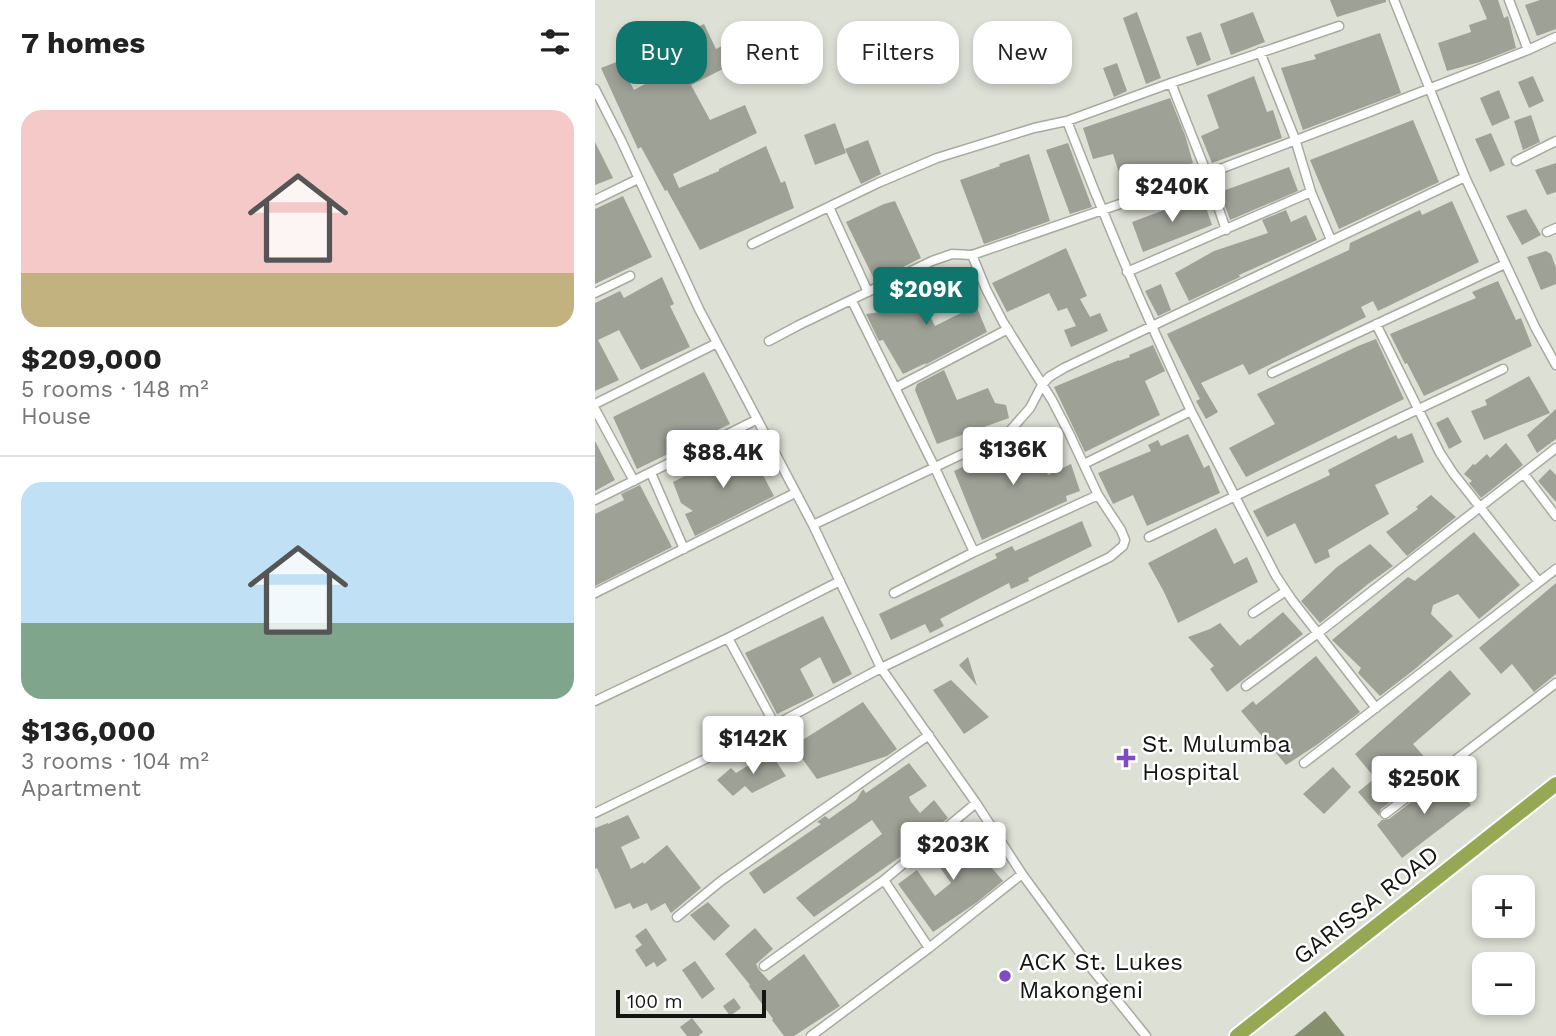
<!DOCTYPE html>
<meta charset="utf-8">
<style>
body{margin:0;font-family:"Work Sans",sans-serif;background:#f6f6f6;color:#222;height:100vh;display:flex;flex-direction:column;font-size:26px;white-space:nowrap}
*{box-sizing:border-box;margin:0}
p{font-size:23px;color:#767676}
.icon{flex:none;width:38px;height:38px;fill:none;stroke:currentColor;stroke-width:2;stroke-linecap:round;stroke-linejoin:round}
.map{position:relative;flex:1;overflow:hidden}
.panel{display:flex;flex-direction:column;background:#fff;width:595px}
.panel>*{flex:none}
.top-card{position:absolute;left:21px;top:21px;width:665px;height:63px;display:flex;gap:14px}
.controls{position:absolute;left:877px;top:875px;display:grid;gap:14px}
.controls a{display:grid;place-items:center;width:63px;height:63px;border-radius:14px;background:#fff;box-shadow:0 4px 10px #0003;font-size:35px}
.scale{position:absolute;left:21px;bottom:18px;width:150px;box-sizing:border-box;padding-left:7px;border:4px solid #141612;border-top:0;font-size:19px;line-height:24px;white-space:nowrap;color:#141612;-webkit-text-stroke:5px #fff;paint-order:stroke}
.price{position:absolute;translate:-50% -60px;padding:0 16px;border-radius:7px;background:#fff;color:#222;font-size:23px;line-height:46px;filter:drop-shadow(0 2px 4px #0008)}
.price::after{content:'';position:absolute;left:50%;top:42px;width:21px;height:16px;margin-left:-10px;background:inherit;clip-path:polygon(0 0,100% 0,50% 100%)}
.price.on{background:#0f766e;color:#fff}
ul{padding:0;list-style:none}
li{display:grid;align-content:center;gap:14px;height:371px;padding:0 21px}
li+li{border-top:2px solid #e0e0e0}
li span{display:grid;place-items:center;height:217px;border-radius:21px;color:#555}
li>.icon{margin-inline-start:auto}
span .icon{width:126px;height:126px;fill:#fffc;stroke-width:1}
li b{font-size:30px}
h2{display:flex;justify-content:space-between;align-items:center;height:84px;padding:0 21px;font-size:30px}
.chip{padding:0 24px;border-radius:21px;background:#fff;box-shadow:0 4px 10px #0003;font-size:24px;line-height:63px}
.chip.on{background:#0f766e;color:#fff}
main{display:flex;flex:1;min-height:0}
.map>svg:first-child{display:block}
.water{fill:#858f6b}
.building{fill:#9ea196}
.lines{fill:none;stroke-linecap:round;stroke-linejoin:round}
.minor-casing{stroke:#a7aa9f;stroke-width:11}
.trunk-casing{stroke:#fff;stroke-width:18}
.minor{stroke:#fff;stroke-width:8}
.trunk{stroke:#96a854;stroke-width:14}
.poi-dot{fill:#7f4bc2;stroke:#fff;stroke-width:2.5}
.labels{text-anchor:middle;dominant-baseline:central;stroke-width:5;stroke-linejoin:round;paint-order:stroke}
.poi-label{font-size:24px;fill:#141612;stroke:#fff;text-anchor:start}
.street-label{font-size:24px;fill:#141612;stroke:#fff}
</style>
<main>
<section class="panel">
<h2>7 homes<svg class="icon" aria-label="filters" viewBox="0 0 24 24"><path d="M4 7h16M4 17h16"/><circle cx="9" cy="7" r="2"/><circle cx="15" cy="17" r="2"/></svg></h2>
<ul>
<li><span style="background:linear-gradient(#f6c9c9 75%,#c2b280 0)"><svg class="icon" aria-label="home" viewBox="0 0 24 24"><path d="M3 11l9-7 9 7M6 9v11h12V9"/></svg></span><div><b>$209,000</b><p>5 rooms · 148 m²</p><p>House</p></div></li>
<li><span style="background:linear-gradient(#bfe0f5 65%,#7fa58c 0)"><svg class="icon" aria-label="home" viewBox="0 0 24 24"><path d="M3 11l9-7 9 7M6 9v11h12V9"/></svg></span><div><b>$136,000</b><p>3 rooms · 104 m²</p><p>Apartment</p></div></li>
</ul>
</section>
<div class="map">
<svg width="961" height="1036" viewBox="0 0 961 1036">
<rect width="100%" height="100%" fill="#dde0d5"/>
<path class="water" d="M730 1011 750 1036H699Z"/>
<path class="building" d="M735 0H791V2L742 17Z
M884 0H903L909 18 913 16 921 48 885 62 852 71 843 43 876 32 874 25 892 19Z
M945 0H961V29L942 36 930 5Z
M542 12 566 78 551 84 528 18Z
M658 12 670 42 636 55 625 24Z
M109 24 121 49 131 44 140 63 96 85 115 120 150 105 162 133 78 174 84 188 124 171V169L171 146 186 183 190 181 199 208 105 250 72 190 70 191 46 147 43 149 6 68 24 61 39 90 61 78 43 42 76 30 91 62 106 56 93 31Z
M606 32 616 60 602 66 591 37Z
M785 33 806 93 708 130 686 68 721 59 719 55Z
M522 63 532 91 519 97 508 68Z
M659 76 672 112 678 110 687 138 617 163 606 136 624 128 612 95Z
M938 76 949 101 934 108 923 82Z
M904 90 915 118 897 126 885 98Z
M575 98 590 135 598 163 581 169 583 174 565 181 563 175 528 185 518 154 498 159 488 128Z
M936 115 945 142 928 150 919 121Z
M818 120 844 182 744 229 715 160Z
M240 123 251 153 220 165 209 135Z
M896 133 910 165 895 172 880 139Z
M273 140 286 174 266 184 250 149Z
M0 142 18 178 0 185Z
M473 143 497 207 475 214 451 150Z
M434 154 455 221 389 244 365 180 405 166 404 164Z
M961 163V192L952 195 940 170Z
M694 167 703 191 635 220 625 192Z
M28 196 57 257 0 284V209Z
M607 196 617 225 548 252 537 222Z
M300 201 326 258 280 281 251 222 289 204Z
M857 201 884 262 783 311 778 301 766 307 771 317 654 375 648 364 606 383 623 412 611 419 601 401 605 399 572 334 754 250 755 243 825 210 827 215Z
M931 209 946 235 927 245 911 216Z
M691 210 696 222 711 215 722 240 644 275 645 277 594 301 580 273 619 251 673 233 667 220Z
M471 248 492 296 485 299 495 317 505 313 513 331 476 347 469 330 481 326 472 308 463 311 454 293 412 312 397 283Z
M951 251 956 254 961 268V284L946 290 932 257Z
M368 274 392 332 330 365 331 363 308 374 288 340 284 341 271 314 285 312 293 296 302 302 323 292 340 326 366 313 351 281Z
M67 277 79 304 75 306 95 347 46 370 24 330 3 340 24 380 0 391V303L25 291 29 298Z
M903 281 921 320 926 318 937 346 829 396 812 363 810 364 795 334 881 298 877 292Z
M566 284 576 310 563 316 550 291Z
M781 339 809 399 651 477 634 448 680 424 662 394 763 346Z
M558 345 570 371 550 381 565 415 490 452 459 387 524 360V361L535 357 534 355Z
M349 370 362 400 393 388 400 403 411 405 414 418 342 444 320 390 322 384Z
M109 372 135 424 42 469 18 417Z
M934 376 955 413 889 440 876 411 892 405 890 400Z
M961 409V439L942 453 932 435Z
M853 417 867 442 854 449 841 423Z
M817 433 829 462 780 485 794 514 733 550 735 557 720 564 700 523 672 537 658 511 735 475 733 470 801 435 803 439Z
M593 434 609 468 614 465 625 493 552 526 538 495 518 504 503 473 556 451 553 445 563 440 566 446Z
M437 435 453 475 476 464 485 491 471 496 472 501 387 540 359 471Z
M0 441 20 480 0 491Z
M911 443 928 465 886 498 874 483 877 481 869 474 878 464 880 465 892 454 895 458Z
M152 445 179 496 100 536 90 514 98 511 86 503 78 482Z
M955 469 961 475V502L943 481Z
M45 485 77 547 0 586V514L29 500 26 494Z
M836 495 861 517 812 556 791 532 823 509 821 507Z
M487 521 497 546 433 578 434 581 416 589 414 583 345 619 349 626 335 633 330 624 296 640 284 614 402 558 400 554 417 546 420 551Z
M621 528 639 564 652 557 663 582 583 623 569 592 553 563Z
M879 532 925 585 884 619 863 594 838 605 836 614 858 636 820 669 785 696 763 673 766 668 737 640 813 577 820 581Z
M775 544 798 566 773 584 725 623 706 601 742 567Z
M961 583V674L939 692 917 664 906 674 884 648Z
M688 612 708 634 632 692 615 669 619 666 593 637 615 629 625 623 645 646 653 639 654 640Z
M228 616 257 674 238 684 225 657 205 669 219 696 182 714 150 653Z
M721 656 765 712 723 744 691 765 646 711 658 701 661 705Z
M373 657 382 686 364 665Z
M855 670 876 694 818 744 839 768 786 809 784 816 763 792 780 778 760 754Z
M356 680 394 717 369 734 338 690Z
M268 702 302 749 292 756 222 779 198 746Z
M175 752 191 776 157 793 150 786 138 796 122 780 136 768 141 773Z
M314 763 332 786 314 797 316 802 325 813 339 800 353 818 308 855 219 917 201 898 287 834 277 820 169 894 154 873 226 824 222 822 230 816 234 819 261 800 268 789 271 793Z
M738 767 756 787 729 814 708 794Z
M853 774 876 805 807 858 782 825 787 820 794 819Z
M33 815 45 838 26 847 36 869 48 862 49 864 72 845 106 888 76 913 70 903 56 911 52 903 38 909 35 903 20 909 2 868 0 869V828L13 823V824Z
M361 828 365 833 372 830 392 858 390 860 408 881 381 903 338 932 303 884 322 870 340 896 356 883 339 859 358 847 351 837Z
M113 902 135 926 119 941 95 915Z
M51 928 72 960 62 967 59 962 51 967 40 950 47 945 40 936Z
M160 928 178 949 161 964 164 970 174 981 209 954 245 1006 199 1036H189L177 1020 178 1019 154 986 155 985 130 954Z
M100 961 120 989 107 999 87 970Z
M139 998 146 1008 135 1016 128 1006Z
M97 1018 108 1032 103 1036H92L85 1027Z"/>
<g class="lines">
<g class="minor-casing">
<path id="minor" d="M799 0 870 177 940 327 961 365
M914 0 933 50
M665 52 700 139 716 192 736 240
M576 83 612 174 631 230
M0 89 26 140 104 309 218 525 286 668 381 803 427 874 493 964 551 1036
M472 121C510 220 551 316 596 411
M921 161 961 141
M0 200 43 179
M234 207 273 292
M952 232 961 228
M157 244 283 183 342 158 439 128 472 121 576 83 744 26
M532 272 716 192
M0 293 35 276
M257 301 340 468 379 552
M781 324 845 453 858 473 944 582
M174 341 204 325 337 261 357 254 377 255 612 174 777 111 933 50 961 37
M677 373 910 264
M300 388 413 329
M0 404 122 343
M0 409 39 481
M489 464 596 411 681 576 697 600 781 708
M56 473 89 549
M929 474 961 516
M0 500 161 420
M218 525 414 432 435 408 447 385 454 377 469 368 870 177
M554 537 908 369
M0 593 200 493
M299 593 379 552 503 495
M658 613 691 591
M133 638 180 725
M651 686 723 633 961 448
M0 701 133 638 245 581
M709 763 961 569
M0 813 180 725 286 668 515 557 528 546 530 540 526 530 503 495 474 433 457 400 408 322 391 289 377 255
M790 814 961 683
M82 917 126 881 334 735
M334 948 289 880 381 803
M169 966 289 880
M216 1036 334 948 427 874"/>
</g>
<g class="trunk-casing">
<path id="trunk" d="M642 1036 961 784"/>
</g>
<use href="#minor" class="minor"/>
<use href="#trunk" class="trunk"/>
</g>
<g class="poi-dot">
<path d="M527.5 747.5h7v7h7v7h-7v7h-7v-7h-7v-7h7z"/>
<circle cx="410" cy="976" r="7"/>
</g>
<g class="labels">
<g class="poi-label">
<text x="547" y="744">St. Mulumba<tspan x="547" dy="28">Hospital</tspan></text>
<text x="424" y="962">ACK St. Lukes<tspan x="424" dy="28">Makongeni</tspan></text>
</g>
<g class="street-label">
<text transform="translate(771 905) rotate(-38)">GARISSA ROAD</text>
</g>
</g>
</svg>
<div class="controls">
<a>+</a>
<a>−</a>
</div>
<div class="scale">100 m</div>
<b class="price" style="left:577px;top:224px">$240K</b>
<b class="price on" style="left:331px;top:327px">$209K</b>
<b class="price" style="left:418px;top:487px">$136K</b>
<b class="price" style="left:128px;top:490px">$88.4K</b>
<b class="price" style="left:158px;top:776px">$142K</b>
<b class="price" style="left:829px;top:816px">$250K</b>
<b class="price" style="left:358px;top:882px">$203K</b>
<div class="top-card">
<a class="chip on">Buy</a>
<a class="chip">Rent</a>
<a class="chip">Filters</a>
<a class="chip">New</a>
</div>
</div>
</main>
